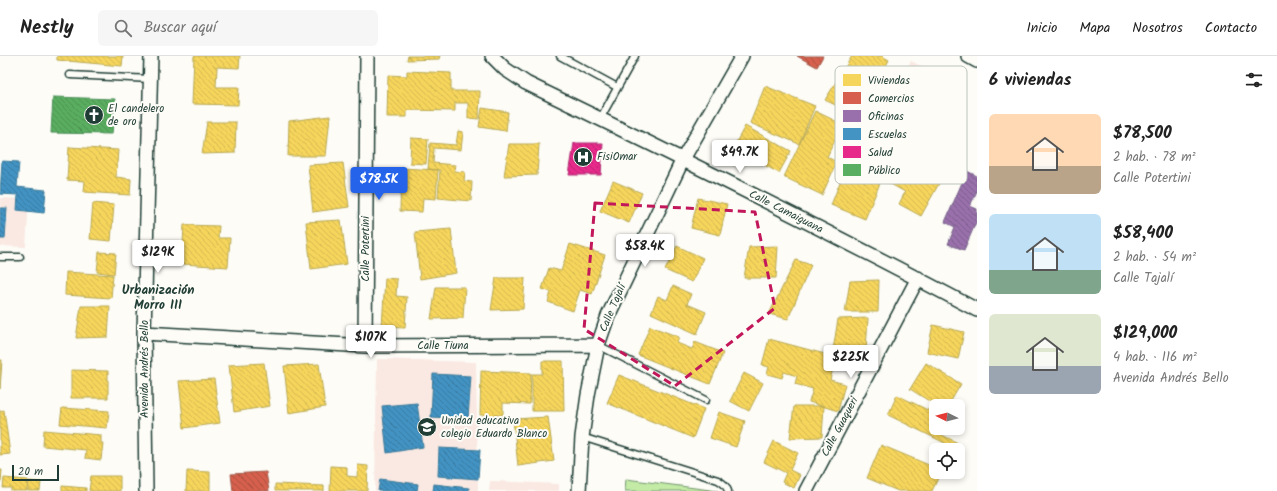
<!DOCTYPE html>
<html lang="es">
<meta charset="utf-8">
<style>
body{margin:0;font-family:Kalam,sans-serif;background:#f6f6f6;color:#222;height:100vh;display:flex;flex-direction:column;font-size:15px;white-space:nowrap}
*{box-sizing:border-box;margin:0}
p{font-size:13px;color:#767676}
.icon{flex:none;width:22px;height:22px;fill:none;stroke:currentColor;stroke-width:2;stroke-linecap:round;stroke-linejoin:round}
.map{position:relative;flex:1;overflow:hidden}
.drawer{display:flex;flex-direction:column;background:#fff;width:300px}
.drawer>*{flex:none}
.needle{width:26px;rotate:276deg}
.tools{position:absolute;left:929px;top:343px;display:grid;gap:8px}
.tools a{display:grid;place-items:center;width:36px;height:36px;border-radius:6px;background:#fff;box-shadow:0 2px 6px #0003;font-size:20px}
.scale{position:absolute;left:12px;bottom:10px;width:47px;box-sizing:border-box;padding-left:4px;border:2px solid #1f3d34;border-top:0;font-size:11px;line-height:14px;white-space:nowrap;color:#1f3d34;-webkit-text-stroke:3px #fdfcf7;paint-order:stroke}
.price{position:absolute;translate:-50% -34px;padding:0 9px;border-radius:4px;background:#fff;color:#222;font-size:13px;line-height:26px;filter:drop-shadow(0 1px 2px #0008)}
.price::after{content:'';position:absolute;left:50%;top:24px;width:12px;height:9px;margin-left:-6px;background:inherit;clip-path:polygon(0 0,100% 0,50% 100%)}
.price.selected{background:#2563eb;color:#fff}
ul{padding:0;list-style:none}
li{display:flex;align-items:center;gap:12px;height:100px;padding:0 12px}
li span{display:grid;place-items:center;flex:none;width:112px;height:80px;border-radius:6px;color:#555}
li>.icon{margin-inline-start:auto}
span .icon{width:48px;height:48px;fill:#fffc;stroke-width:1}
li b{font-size:17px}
h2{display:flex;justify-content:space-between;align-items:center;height:48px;padding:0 12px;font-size:17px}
header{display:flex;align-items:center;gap:24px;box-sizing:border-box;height:56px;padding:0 20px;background:#fff;border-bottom:1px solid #e0e0e0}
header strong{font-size:19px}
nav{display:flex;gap:22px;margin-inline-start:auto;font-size:14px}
.search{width:280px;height:36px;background:#f6f6f6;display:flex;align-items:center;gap:10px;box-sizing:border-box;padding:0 14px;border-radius:6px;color:#767676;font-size:15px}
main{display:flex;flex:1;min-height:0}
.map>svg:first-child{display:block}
.built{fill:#fae8e2}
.pitch{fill:#c3eba6;stroke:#71946d}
.homes{fill:url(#homes-back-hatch);stroke:#b6a750}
.shops{fill:url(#shops-back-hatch);stroke:#9f5646}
.offices{fill:url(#offices-back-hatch);stroke:#746187}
.schools{fill:url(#schools-back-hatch);stroke:#387998}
.health{fill:url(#health-back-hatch);stroke:#ab2f70}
.public{fill:url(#public-back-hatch);stroke:#488c54}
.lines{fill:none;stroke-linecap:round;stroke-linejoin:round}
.service-casing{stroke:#1f3d34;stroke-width:9}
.minor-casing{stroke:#1f3d34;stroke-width:16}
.service{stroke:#fdfcf7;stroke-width:6}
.minor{stroke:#fdfcf7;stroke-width:13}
.marked{fill:none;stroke:#c2185b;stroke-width:3;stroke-dasharray:8 5;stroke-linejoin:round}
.labels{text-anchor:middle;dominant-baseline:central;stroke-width:4;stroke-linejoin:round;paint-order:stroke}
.poi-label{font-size:11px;fill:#1f3d34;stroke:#fdfcf7;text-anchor:start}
.street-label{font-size:11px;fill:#1f3d34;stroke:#fdfcf7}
.quarter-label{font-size:13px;font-weight:bold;fill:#1f3d34;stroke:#fdfcf7}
.key{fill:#fdfcf7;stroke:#bac3bc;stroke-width:1}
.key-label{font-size:11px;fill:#1f3d34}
</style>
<header>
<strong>Nestly</strong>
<div class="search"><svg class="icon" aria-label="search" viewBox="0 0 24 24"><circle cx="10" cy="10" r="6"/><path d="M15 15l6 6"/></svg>Buscar aquí</div>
<nav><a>Inicio</a><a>Mapa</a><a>Nosotros</a><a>Contacto</a></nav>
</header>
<main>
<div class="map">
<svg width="977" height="435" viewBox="0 0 977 435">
<defs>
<pattern id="homes-back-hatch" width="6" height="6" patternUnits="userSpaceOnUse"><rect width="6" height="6" fill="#f6d55c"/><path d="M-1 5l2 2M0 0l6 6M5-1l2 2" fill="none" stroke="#d2b851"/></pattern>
<pattern id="shops-back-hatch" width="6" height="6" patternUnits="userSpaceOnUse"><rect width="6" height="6" fill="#d6604d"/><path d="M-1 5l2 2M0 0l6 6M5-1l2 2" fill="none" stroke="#ad5041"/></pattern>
<pattern id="offices-back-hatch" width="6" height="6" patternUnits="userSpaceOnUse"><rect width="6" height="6" fill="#9970ab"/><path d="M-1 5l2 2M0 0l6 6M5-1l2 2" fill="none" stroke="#7c5d8c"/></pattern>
<pattern id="schools-back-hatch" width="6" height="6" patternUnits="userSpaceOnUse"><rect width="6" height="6" fill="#4393c3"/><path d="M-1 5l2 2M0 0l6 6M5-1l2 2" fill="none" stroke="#37799f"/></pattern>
<pattern id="health-back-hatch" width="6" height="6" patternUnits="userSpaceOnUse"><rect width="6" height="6" fill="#e7298a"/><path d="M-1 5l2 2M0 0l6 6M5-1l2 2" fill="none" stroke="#bb2472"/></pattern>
<pattern id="public-back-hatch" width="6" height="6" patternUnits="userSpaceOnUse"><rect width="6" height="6" fill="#5aae61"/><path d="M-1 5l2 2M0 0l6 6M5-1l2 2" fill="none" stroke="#4a8f51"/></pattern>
</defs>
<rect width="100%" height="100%" fill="#fdfcf7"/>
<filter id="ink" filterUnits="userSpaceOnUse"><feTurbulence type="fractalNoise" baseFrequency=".025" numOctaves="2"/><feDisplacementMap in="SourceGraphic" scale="8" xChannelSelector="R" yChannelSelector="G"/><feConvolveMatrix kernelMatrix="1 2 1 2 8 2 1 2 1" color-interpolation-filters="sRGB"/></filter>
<g filter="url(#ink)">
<path class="built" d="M911 5 940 20 911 77 876 61Z
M0 142 29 143 26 191 0 190Z
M377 303 476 306 478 435H375Z
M490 425 559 428V435H489Z"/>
<path class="pitch" d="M626 423 718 435H625Z"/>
<path class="homes" d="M57 0H123L122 10 57 4Z
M194 0H240L239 12 217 11 216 31H239L238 49 192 48Z
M408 0H440L439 3 407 4Z
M852 0H882L889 4 860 61 825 44Z
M407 15 451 17V35H480L479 63 468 62V47H455V55L407 54V61H387L388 19 407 20Z
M765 30 815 50 799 88 750 67Z
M482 52 508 56 506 75 479 71Z
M815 55 842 68 827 101 837 106 822 139 784 121Z
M330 60 326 100H288L289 65Z
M207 66H236L235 97 202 98Z
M745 70 791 95 779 117 733 92Z
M458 75 463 76 461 94 434 92 433 107 455 109 454 115 465 116 464 125 472 126 471 145 438 142 440 114 428 113 430 87 456 89Z
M411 82 428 83 426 108 410 107Z
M509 88H539L537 119 504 120Z
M69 91 118 94 116 121 131 123 130 139 84 136 85 125 67 124Z
M853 93 888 108 865 163 831 149Z
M902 99 927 113 932 104 947 113 921 160 899 148 905 136 887 126Z
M343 107 349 151 313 156 308 109Z
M401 112 438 114 436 143 423 142 422 156 400 155Z
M613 125 642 137 629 167 600 155Z
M698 142 727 148 720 179 691 172Z
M93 147 114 149 111 185 90 183Z
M341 164 347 208 311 213 306 166Z
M184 169 219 170 218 182H230L228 211 182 208Z
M451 173 456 217 420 223 415 176Z
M570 188 605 199 592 238 580 234 573 255 548 246 551 236 542 233 549 212 561 215Z
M677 190 703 202 692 226 665 214Z
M778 190 776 222H744L749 191Z
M99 196 116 197 114 218 97 216Z
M796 204 811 209 788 263 769 258Z
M66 216 113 219 111 242 65 239Z
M385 222 397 223 396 240 407 241 405 272 382 271Z
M496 222H525L523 253 491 254Z
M879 224 878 256H845L850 225Z
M673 230 691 238 687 248 706 256 697 278 651 257 658 240 667 244Z
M436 231H465L463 262 431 263Z
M81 250H110L108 281 76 282Z
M868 262 866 294H833L838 263Z
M933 269 964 276 958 303 927 296Z
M650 270 679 281 677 287 692 293 695 286 723 297 710 328 638 299Z
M769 283 836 301 830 324 845 328 838 355 809 346 813 333 795 328 797 320 784 316 782 322 767 318 769 311 762 309Z
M0 304H2L0 333Z
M542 305H563L564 355H532V318H542Z
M264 307 270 350 234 356 229 309Z
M926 307 961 328 948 350H937L910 333Z
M319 308 325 351 289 357 284 310Z
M71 314 108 315V342H71Z
M481 315 531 317 530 348 503 347V359H480Z
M744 317 763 327 749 355 730 345Z
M619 319 704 353 693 382 607 347Z
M214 323 220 367 184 372 179 325Z
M897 339 936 358V366L932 374 958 387 955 392 888 359Z
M794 350H824L822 381 790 382Z
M62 352 109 355 107 372 60 368Z
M4 354 10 398 0 399V355Z
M719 356 745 365 736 391 710 382Z
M548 361 554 405 518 410 513 363Z
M44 374 101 379V387H103L101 404 85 402 86 394 43 390Z
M774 385 798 397 790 414 800 419 794 432 782 426 786 417 764 406Z
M881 389 936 412V416H941L932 435H898L867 422Z
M358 409 368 410 367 435H330L331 410 347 411V420L357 421Z
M0 414H2L1 426H0Z
M187 415 210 416V435H186Z
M91 420H120V435H89Z
M4 422 28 424 27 435H11V432H3Z
M29 425 41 426 40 435H28Z
M275 428 324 430V435H275Z
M62 430 86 432V435H62Z"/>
<path class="shops" d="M797 0H823L817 11Z
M266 416 269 435H233L231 418Z"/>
<path class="offices" d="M967 115 977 120V135L970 150 977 153V164L964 194 948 188 955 171 945 166Z"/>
<path class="schools" d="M2 105 19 106 17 131 46 134 44 157 17 154 18 139 0 138Z
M0 152H7L5 183H0Z
M433 318 471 320 468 363 431 361Z
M417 347 423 391 387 397 382 350Z
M439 392 480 394 478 423 438 420Z
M380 423 418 428 417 435H378Z
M434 428 469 432V435H433Z"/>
<path class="health" d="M574 87H603L601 119H569Z"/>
<path class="public" d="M53 41 115 43 112 78 51 77Z"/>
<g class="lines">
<g class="service-casing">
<path id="service" d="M560 0 617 31
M70 19 151 23
M600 63 635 0
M0 201H20
M598 289 706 344
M582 381 718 424C723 427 726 429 728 435"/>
</g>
<g class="minor-casing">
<path id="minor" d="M492 0 505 13 526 27C677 100 828 175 977 254
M968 0 977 5
M144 277 365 290 598 289
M365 290 367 0
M146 435 144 277 151 0
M579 435 582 381 588 339 598 289 608 260 683 103 742 0
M806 435 918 222"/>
</g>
<use href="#service" class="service"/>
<use href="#minor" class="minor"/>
</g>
</g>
<path class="marked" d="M595 147 755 156 775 252 675 330 584 273Z"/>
<defs>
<g id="church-disc" transform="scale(1)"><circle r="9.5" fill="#1f3d34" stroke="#fdfcf7"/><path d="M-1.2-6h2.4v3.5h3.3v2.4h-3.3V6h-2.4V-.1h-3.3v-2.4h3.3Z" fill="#fff"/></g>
<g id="hospital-disc" transform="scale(1)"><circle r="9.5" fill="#1f3d34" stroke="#fdfcf7"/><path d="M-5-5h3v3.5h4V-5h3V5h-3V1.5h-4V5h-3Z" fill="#fff"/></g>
<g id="school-disc" transform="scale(1)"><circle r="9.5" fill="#1f3d34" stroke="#fdfcf7"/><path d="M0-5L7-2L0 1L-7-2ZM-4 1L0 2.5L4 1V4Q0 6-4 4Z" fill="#fff"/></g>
</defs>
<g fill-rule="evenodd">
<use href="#church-disc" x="94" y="59"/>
<use href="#hospital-disc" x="583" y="101"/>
<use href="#school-disc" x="427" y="371"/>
</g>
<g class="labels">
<g class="poi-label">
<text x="108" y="53">El candelero<tspan x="108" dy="13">de oro</tspan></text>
<text x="597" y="101">FisiOmar</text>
<text x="441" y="365">Unidad educativa<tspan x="441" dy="13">colegio Eduardo Blanco</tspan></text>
</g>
<g class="street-label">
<text transform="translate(786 156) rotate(27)">Calle Camaiguana</text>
<text transform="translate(366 193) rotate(-90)">Calle Potertini</text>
<text transform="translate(613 252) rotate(-67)">Calle Tajalí</text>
<text x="443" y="290">Calle Tiuna</text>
<text transform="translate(145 313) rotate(-90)">Avenida Andrés Bello</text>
<text transform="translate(840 371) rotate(-62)">Calle Guaqueri</text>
</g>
<g class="quarter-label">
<text x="158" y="234">Urbanización<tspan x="158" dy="15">Morro III</tspan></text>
</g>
</g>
<rect x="835" y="10" width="132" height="118" rx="6" class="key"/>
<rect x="843" y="18" width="18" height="12" fill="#f6d55c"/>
<rect x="843" y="36" width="18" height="12" fill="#d6604d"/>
<rect x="843" y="54" width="18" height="12" fill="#9970ab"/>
<rect x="843" y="72" width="18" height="12" fill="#4393c3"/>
<rect x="843" y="90" width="18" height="12" fill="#e7298a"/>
<rect x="843" y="108" width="18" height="12" fill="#5aae61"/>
<g class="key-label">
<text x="868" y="28">Viviendas</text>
<text x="868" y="46">Comercios</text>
<text x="868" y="64">Oficinas</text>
<text x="868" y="82">Escuelas</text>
<text x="868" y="100">Salud</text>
<text x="868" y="118">Público</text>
</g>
</svg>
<div class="tools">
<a><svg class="needle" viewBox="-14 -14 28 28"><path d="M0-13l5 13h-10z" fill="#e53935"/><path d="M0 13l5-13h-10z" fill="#767676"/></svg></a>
<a><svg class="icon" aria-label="locate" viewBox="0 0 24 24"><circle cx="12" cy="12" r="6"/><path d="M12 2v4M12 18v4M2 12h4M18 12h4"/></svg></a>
</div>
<div class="scale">20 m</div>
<b class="price" style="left:740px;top:118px">$49.7K</b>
<b class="price selected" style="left:379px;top:145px">$78.5K</b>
<b class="price" style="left:645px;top:212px">$58.4K</b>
<b class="price" style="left:158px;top:218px">$129K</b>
<b class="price" style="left:371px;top:303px">$107K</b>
<b class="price" style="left:851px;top:323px">$225K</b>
</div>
<section class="drawer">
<h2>6 viviendas<svg class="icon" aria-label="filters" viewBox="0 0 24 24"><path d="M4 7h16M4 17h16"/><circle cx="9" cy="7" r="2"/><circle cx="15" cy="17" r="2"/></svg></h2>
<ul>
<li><span style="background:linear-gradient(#ffd9b3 65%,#b9a48a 0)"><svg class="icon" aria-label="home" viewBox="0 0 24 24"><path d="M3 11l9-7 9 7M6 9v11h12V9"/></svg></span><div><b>$78,500</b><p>2 hab. · 78 m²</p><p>Calle Potertini</p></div></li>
<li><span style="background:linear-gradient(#bfe0f5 70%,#7fa58c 0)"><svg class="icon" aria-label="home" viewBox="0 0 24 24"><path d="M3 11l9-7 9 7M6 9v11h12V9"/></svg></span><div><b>$58,400</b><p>2 hab. · 54 m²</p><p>Calle Tajalí</p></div></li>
<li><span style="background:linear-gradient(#dfe7d0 65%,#9aa5b1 0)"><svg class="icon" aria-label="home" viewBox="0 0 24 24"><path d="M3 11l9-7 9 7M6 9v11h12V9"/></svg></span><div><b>$129,000</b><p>4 hab. · 116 m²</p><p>Avenida Andrés Bello</p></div></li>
</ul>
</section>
</main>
